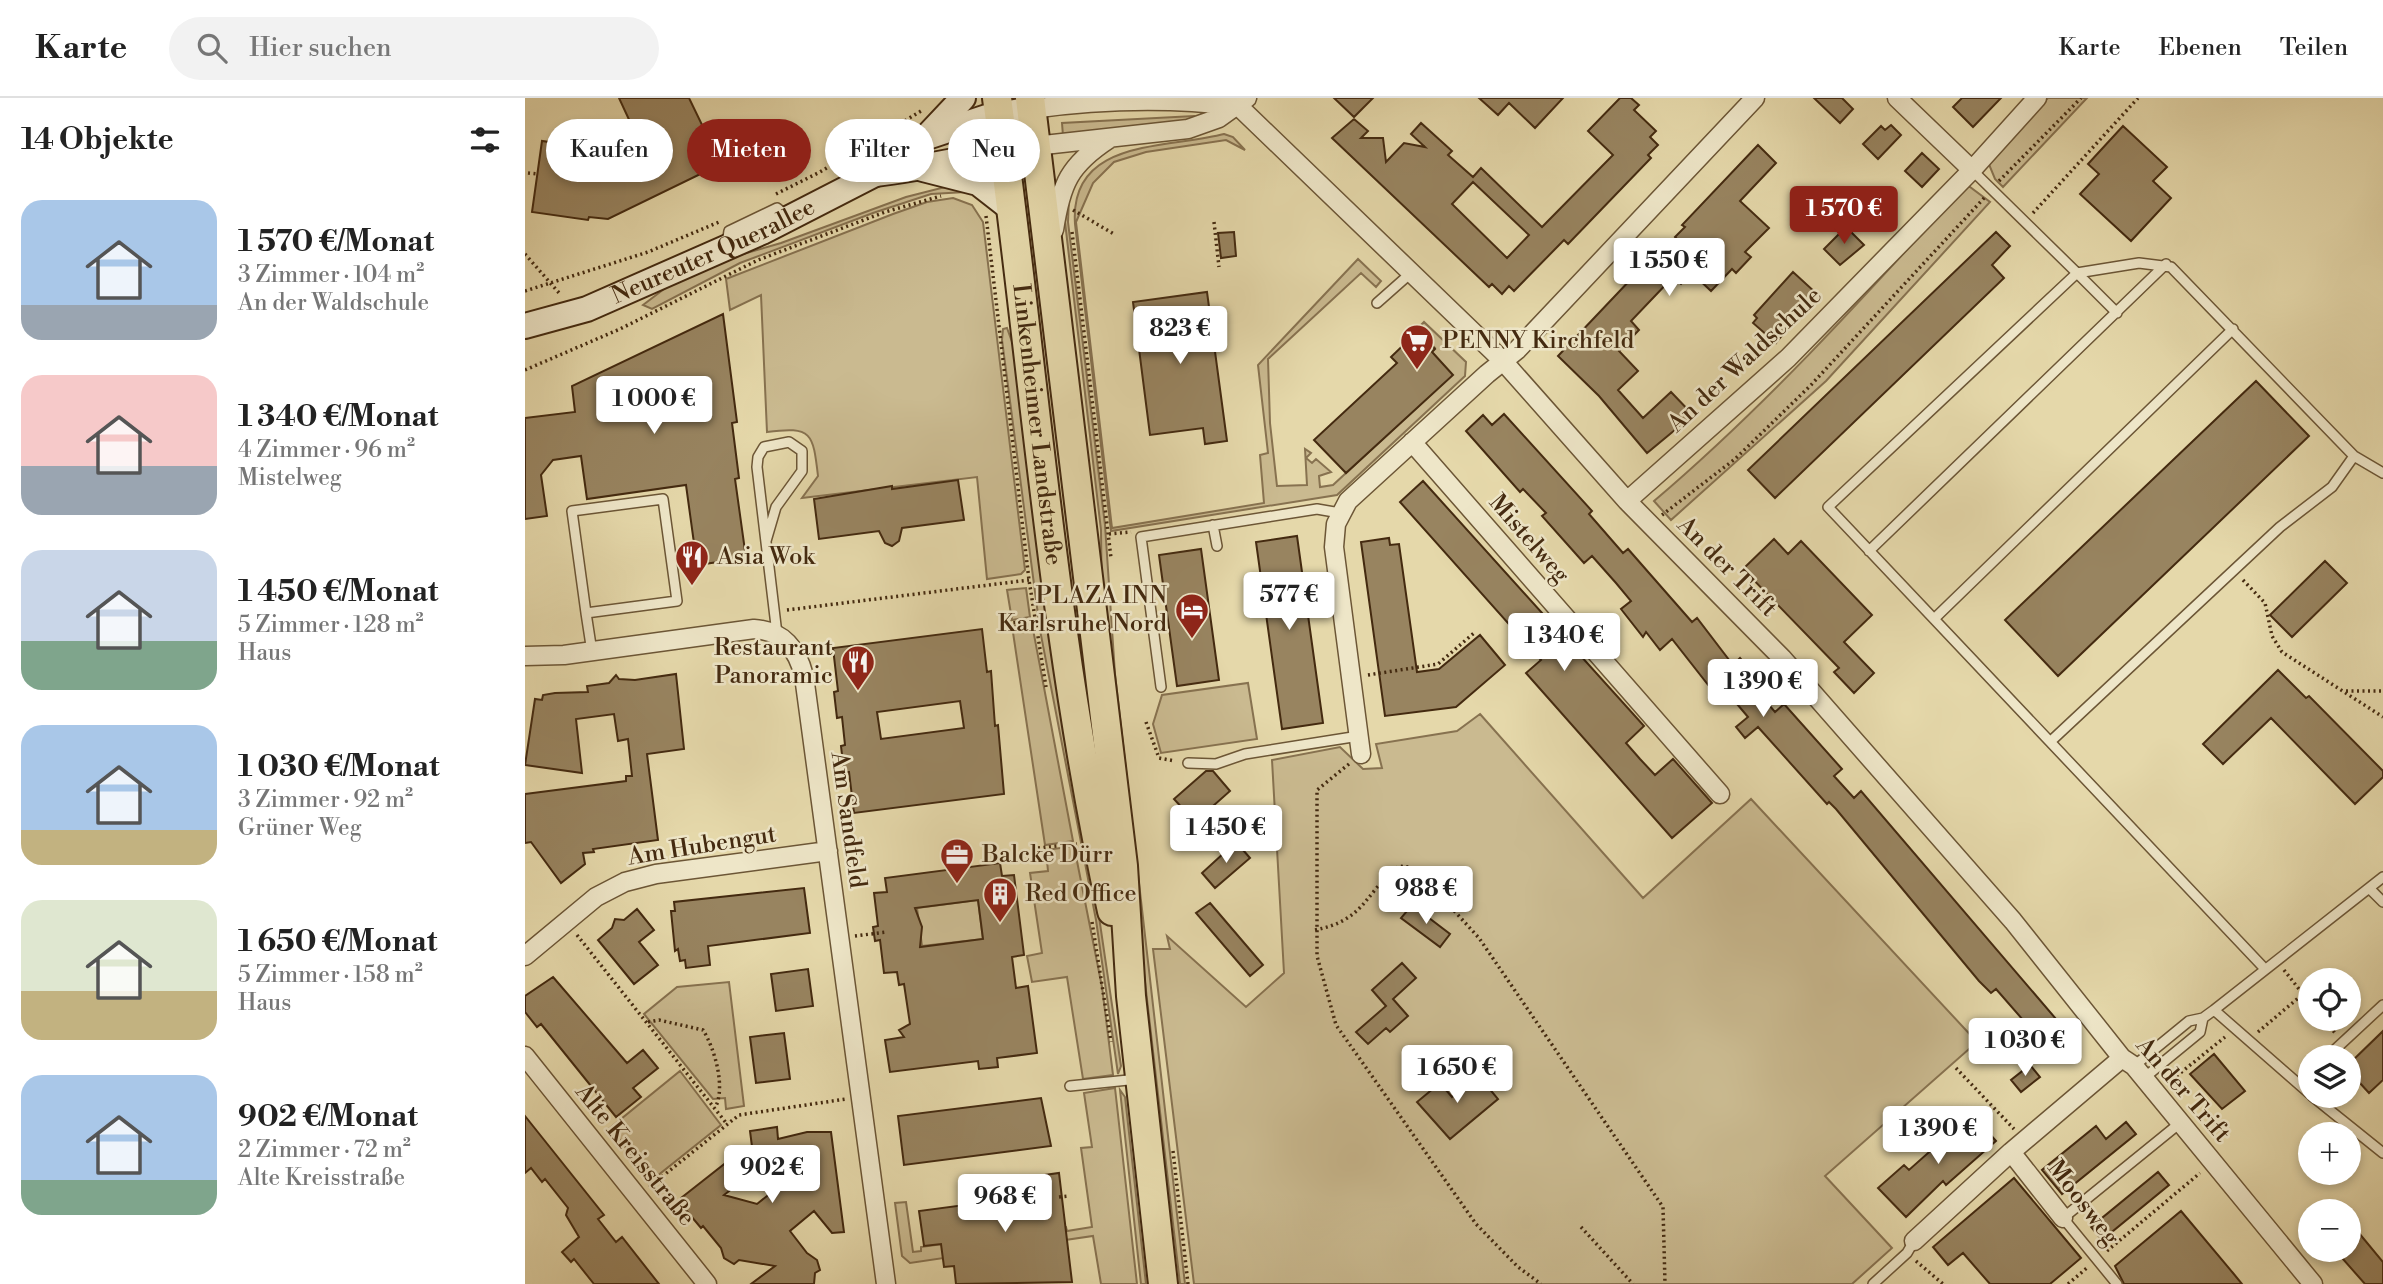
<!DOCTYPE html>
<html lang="de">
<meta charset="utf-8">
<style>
body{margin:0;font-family:"Libre Bodoni",serif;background:#f2f2f2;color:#222;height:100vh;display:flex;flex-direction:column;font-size:26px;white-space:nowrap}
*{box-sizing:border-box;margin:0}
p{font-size:23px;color:#767676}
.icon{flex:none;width:38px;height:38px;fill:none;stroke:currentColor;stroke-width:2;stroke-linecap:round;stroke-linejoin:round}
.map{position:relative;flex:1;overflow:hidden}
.drawer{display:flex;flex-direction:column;background:#fff;width:525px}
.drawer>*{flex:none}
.guide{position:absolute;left:21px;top:21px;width:665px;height:63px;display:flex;gap:14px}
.buttons{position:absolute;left:1773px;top:870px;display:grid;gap:14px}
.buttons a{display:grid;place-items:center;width:63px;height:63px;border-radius:50%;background:#fff;box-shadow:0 4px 10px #0003;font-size:35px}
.price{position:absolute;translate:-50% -60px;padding:0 16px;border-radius:7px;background:#fff;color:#222;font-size:23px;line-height:46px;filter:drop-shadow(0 2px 4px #0008)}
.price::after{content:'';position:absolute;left:50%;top:42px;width:21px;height:16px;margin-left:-10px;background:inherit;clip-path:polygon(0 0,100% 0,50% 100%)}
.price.on{background:#8f2418;color:#fff}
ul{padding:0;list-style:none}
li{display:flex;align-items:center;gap:21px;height:175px;padding:0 21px}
li span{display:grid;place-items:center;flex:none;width:196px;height:140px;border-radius:21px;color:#555}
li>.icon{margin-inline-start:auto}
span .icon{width:84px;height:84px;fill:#fffc;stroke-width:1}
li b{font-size:30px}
h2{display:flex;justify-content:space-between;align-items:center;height:84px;padding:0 21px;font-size:30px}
.pill{padding:0 24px;border-radius:32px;background:#fff;box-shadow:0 4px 10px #0003;font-size:24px;line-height:63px}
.pill.on{background:#8f2418;color:#fff}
header{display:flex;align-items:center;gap:42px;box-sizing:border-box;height:98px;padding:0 35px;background:#fff;border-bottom:2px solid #e0e0e0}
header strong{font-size:33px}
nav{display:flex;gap:38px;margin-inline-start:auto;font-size:24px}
.search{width:490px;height:63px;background:#f2f2f2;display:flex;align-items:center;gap:18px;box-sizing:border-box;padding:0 24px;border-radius:38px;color:#767676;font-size:26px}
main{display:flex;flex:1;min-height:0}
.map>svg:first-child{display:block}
.green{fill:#caba90;stroke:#877250;stroke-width:2}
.building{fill:#988460;stroke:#442a10;stroke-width:2;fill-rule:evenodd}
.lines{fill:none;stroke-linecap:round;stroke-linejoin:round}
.lane-casing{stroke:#6c5636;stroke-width:12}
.street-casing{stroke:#6c5636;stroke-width:21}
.secondary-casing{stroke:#442a10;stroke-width:28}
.primary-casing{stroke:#442a10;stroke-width:32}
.path{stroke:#442a10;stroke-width:3.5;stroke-dasharray:2 3.5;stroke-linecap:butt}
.lane{stroke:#eee6c8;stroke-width:9}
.street{stroke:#eee6c8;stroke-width:18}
.secondary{stroke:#eee6c8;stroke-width:24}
.primary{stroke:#e5d8aa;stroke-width:28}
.labels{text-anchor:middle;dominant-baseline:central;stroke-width:5;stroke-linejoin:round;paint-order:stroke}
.street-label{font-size:24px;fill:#442a10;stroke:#eee6c8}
.poi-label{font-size:24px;fill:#442a10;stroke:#eee6c8;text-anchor:start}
</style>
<header>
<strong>Karte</strong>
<div class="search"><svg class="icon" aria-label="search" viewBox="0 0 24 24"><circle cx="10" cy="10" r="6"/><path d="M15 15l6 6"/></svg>Hier suchen</div>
<nav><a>Karte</a><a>Ebenen</a><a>Teilen</a></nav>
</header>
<main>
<section class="drawer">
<h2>14 Objekte<svg class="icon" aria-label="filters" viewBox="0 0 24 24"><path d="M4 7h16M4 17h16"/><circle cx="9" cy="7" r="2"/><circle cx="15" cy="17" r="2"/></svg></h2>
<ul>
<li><span style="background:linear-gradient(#a9c7e8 75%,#9aa5b1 0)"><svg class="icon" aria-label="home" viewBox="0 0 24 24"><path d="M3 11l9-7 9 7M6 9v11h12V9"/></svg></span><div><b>1 570 €/Monat</b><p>3 Zimmer · 104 m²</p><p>An der Waldschule</p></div></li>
<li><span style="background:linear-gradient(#f6c9c9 65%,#9aa5b1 0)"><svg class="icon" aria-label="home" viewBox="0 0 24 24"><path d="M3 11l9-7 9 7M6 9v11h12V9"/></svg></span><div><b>1 340 €/Monat</b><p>4 Zimmer · 96 m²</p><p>Mistelweg</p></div></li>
<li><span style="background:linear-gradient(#c9d6e8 65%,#7fa58c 0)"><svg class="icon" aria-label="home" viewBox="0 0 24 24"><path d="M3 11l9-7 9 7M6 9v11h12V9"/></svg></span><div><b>1 450 €/Monat</b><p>5 Zimmer · 128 m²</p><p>Haus</p></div></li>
<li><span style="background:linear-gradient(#a9c7e8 75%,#c2b280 0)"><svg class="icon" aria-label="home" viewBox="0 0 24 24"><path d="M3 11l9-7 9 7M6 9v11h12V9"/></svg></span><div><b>1 030 €/Monat</b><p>3 Zimmer · 92 m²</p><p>Grüner Weg</p></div></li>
<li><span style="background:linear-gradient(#dfe7d0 65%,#c2b280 0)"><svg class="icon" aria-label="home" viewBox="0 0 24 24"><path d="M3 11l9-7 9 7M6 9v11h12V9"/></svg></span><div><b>1 650 €/Monat</b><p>5 Zimmer · 158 m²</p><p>Haus</p></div></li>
<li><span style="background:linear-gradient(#a9c7e8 75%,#7fa58c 0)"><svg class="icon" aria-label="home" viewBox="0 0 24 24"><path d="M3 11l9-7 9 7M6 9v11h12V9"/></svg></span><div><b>902 €/Monat</b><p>2 Zimmer · 72 m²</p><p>Alte Kreisstraße</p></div></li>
</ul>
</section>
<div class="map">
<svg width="1858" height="1186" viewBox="0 0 1858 1186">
<rect width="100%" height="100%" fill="#e5d8aa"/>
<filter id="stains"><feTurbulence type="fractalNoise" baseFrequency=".00286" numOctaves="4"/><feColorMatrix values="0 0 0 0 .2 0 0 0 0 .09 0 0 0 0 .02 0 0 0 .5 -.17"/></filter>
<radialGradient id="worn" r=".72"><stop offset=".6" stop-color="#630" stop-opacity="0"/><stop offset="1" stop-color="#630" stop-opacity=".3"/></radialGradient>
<path class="green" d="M1523 0H1562L1478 89 1470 81 1463 64Z
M669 18 671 22 538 38 537 25Z
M699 36 708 39 720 52 701 42 621 54 589 64 568 85 551 124 587 430 739 405 735 357 743 355 733 267 833 161 856 183 851 189 836 175 743 261 745 325 752 388 782 387 780 351 786 355 781 360 787 365 791 361 806 374 794 378 795 389 808 387 927 277 907 254 910 250 892 231 899 224 941 264 940 278 812 397 586 433 550 126C544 40 642 51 699 36Z
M424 88 441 94 406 96 348 115 215 165 127 211 118 207 147 185 208 159 256 145 381 99Z
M1439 89H1445L1465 104 1301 283 1146 422 1129 403C1242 307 1340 198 1439 89Z
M428 100 447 107 458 124 500 472 496 476 462 481 452 379 277 400 293 378C288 335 287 328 242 334L236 197 205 212 201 181 368 116 402 104Z
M544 100 543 124 580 427 590 576 660 1186H655L577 513 576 432 540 124Z
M482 230 491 255 596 968 593 976 571 822 515 532 477 242 478 231Z
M501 490 505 519 487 522 482 492Z
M507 526 548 743 520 747 487 528Z
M723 585 732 641 636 655 628 626 637 597Z
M955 616 1118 800 1226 701 1452 944 1300 1078 1367 1150 1327 1186H669L628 851H645L642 838 721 909 759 875 747 662 815 649 838 671 857 670 851 646 932 633Z
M549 748 577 889 588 977 558 981 542 879 507 884 502 858 517 855 505 775 523 773 521 752Z
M453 802 458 841 397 848 392 810Z
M204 884 219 1008 201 1011 200 1000 188 1001 119 916 152 889Z
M155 973 196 1027 127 1082 85 1030Z
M590 990 612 1186H576L568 1138 385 1165 377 1158 370 1105 381 1104 388 1154 396 1153V1149L541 1129 542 1133 567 1129 556 1050 567 1049 559 995Z
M595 992 600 999 621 1186H616Z"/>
<path class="building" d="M94 0H164L196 66 83 121 64 119 63 122 7 114 17 43 45 47 46 38 72 42 107 28Z
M809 0H848L829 19Z
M954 0H1038L1010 30 984 5 973 17Z
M1095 0H1106L1114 7 1109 12 1131 33 1125 39 1133 47 1123 57 1126 60 1043 146 1039 142 989 193 984 188 977 196 967 186 964 189 807 40 829 21 843 33 836 40H858L861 64 879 45 900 49 886 36 896 25 927 53 923 57 948 79 956 70 1017 129 1088 57 1063 33ZM948 84 1004 137 982 160 927 106Z
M1289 0H1317L1328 11 1315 25Z
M1437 0H1476L1448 29 1428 9Z
M1366 27 1376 37 1353 61 1338 46 1356 28 1360 32Z
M1598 28 1642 69 1628 83 1646 100 1606 143 1555 96 1574 76 1563 66Z
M1233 47 1251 65 1215 103 1244 130 1220 154 1226 159 1211 175 1207 171 1186 193 1167 175 1156 186 1148 179 1106 223 1114 232 1094 253 1113 273 1093 292 1118 320 1146 294 1168 317 1122 355 1074 298 1033 258 1127 159 1137 168 1158 147 1150 139 1160 129 1157 127Z
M1397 55 1414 71 1397 89 1380 73Z
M1318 104 1329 116 1317 128 1306 116Z
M1321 129 1339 147 1315 167 1299 151Z
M709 134 711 158 696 160 693 135Z
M1471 134 1485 148 1467 167 1479 180 1250 400 1223 372Z
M1268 174 1291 195 1251 245 1228 225 1232 220 1229 217Z
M682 194 702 343 680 346 678 330 625 337 608 204Z
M198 216 212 324 207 325 214 380 210 381 222 467 207 462 172 467 161 387 62 401 56 358 28 362 16 377 22 418 0 421V320L50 314 47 288Z
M893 233 910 251 907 254 928 277 821 375 789 342 872 265 866 259Z
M1731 283 1784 338 1533 578 1480 522Z
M979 316 1067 413 1064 416 1098 455 1103 451 1167 524 1172 520 1208 567 1215 560 1239 588 1232 593 1250 614 1259 606 1317 671 1309 678 1329 700 1336 693 1543 935 1509 964 1491 942 1505 930 1471 891 1466 895 1454 883 1311 711 1304 704 1302 706 1233 629 1220 640 1211 629 1223 619 1191 581 1184 588 1147 541 1135 552 1121 534 1118 539 1096 511 1106 503 1091 485 1067 458 1059 465 1017 418 1021 415 998 391 995 394 941 333 958 317 967 327Z
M433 382 439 422 377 430 374 443 367 448 360 445 354 433 294 441 289 401 367 388V391Z
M898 383 1119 628 1101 645 1115 661 1130 677 1148 661 1187 705 1147 740 1001 575 1016 562 875 404Z
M772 438 798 625 757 631 731 444Z
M864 440 865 447 874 446 892 574 914 571 955 537 980 567 931 609 860 618 836 444Z
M1249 441 1263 456 1276 443 1347 517 1319 544 1349 575 1329 595 1309 574 1314 570 1218 471Z
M676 451 694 582 652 588 634 457Z
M1800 463 1822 485 1767 539 1745 517Z
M457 531 462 574 466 573 470 628 473 627 479 696 329 715 324 674H319L316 648 320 647 317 619 312 620 309 594 313 593 308 550ZM435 603 439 630 356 641 352 614Z
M1753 572 1781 600 1784 598 1858 673V679L1830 706 1746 620 1698 666 1678 646Z
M151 576 159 651 122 656 133 742 68 751 69 754 58 755 60 766 36 785 6 744 0 745V696L101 683V678H107L103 641 93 643 89 616 51 621 57 675 0 667 10 601 17 602 18 597 30 595 63 594 62 588 84 585 91 577 94 581 110 582Z
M681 673H688L705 693 670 724 649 701Z
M711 744 725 760 690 790 677 775Z
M475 765 477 778 489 777 499 857 487 859 491 890 503 888 512 955 472 960 473 969 454 971 453 963 365 974 360 942 379 939 374 932 385 926 379 886 374 887 372 874 359 875 355 842 350 843 348 829 353 828 349 795 362 794 360 780ZM453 802 458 841 395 849 397 829 390 810Z
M279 790 285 835 183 848 185 867 161 870 160 862 155 863 153 851 150 853 146 813H150L149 804Z
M685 805 738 867 725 878 671 815Z
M887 807 925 836 915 849 876 820Z
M112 811 129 832 114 844 133 867 109 886 73 842 87 830 90 821 99 822Z
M877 865 891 880 868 901 883 918 865 934 861 930 843 946 831 934 861 908 847 892Z
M283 871 288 908 251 913 246 876Z
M28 879 102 965 118 952 133 970 108 990 116 999 91 1019 16 926 12 929 0 914V898Z
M1858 933V982L1844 995 1824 973V966Z
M259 935 265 981 231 985 225 939Z
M1689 956 1720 993 1697 1011 1665 976Z
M1505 967 1515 979 1496 994 1486 982Z
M953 977 973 1001 925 1041 892 1004 915 985 927 999Z
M516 1000 526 1048 379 1067 373 1018Z
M1447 1016 1471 1043 1421 1087 1418 1083 1381 1119 1353 1090 1379 1067 1384 1072Z
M0 1018 79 1117 73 1121 91 1144 97 1139 134 1186H69L49 1161 46 1164 37 1154 54 1139 41 1117 43 1110 20 1081 17 1084 6 1070 0 1075Z
M1601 1024 1611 1036 1537 1096 1517 1072 1571 1028 1581 1041Z
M252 1029 253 1041 282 1034H306L319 1134 307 1135 289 1113 265 1133 282 1155 292 1162 295 1172 290 1175 289 1186H226L250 1168 214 1162 209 1166 199 1160 196 1150 178 1128 176 1130 155 1105 156 1100 207 1060 222 1079 199 1097 232 1106 252 1090 234 1069 230 1072 225 1033Z
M1633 1074 1644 1087 1577 1142 1566 1129Z
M534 1075 547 1184 431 1186 429 1168 419 1169 416 1146 399 1148 394 1113 463 1104 461 1085Z
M1489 1080 1556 1160 1525 1186H1465L1438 1155 1423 1167 1408 1149Z
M1656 1113 1708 1175 1717 1186H1599L1590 1168Z
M1824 1123 1858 1164V1186H1840L1810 1152H1824Z"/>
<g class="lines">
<g class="lane-casing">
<path id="lane" d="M1447 72 1552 175 1614 165 1646 169 1829 358 1858 375
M202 146 204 133 252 110 263 119
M852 205 887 174
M1592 215 1552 175 1303 409 1740 871
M138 401 152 503 61 515 47 413Z
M688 427 692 448
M241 443 251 409 277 373V353L264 344 239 349 233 359 232 369 252 536
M1344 453 1641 166
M61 515 67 554
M1409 521 1708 231
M636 589 616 439 792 411 815 415
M1526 643 1755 429 1807 389 1829 358
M663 665 691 666 720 656 834 638
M1844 790 1858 804
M1689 912 1785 996
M1802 959 1858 907
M1609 968 1664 923 1678 920 1689 912 1858 779
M1619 980 1675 934 1678 920
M1774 986 1785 976
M545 988 613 981
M1787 998 1858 1055
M1348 1186 1382 1155 1389 1143
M1592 1186 1538 1120 1655 1025"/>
</g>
<g class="street-casing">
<path id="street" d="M705 0 978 263 1102 403 1257 560 1488 823 1597 960 1609 968 1788 1186
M1372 0 1447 72
M506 11C572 2 645 0 711 8
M510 48 663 31 694 20 722 0
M529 132C536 86 544 67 584 41
M887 344 1195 696
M1102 403 1263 260 1447 72 1512 0
M0 558 39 557 229 531C258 533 272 550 279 578L361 1186
M836 656 809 449 811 426 823 403 962 276 992 252 1230 0
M0 858 71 799 100 784 131 776 303 753
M0 958 182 1186
M1486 1054 1538 1120
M1389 1143 1486 1054 1597 960"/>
</g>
<g class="secondary-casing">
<g id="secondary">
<path d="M405 35 438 0"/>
<path d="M398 71 453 85 485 110"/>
<path d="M350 76C404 70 456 56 510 48"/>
<path id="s1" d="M0 228 62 211 237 134 350 76 399 40 462 19 506 11"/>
</g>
</g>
<g class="primary-casing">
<g id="primary">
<path id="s2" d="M472 0C509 271 528 545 587 813"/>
<path d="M505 0 598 768 606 898 638 1186"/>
</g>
</g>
<path class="path" d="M3 75 13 76
M1474 83 1556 0
M251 96 295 74 396 13
M548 112 589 136
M1508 115 1613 0
M461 118 504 482 521 589
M689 124 694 169
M547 134 586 460
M0 156 35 196
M0 193 123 154 194 124
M0 272 95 231 233 162 360 114 416 98
M1137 417 1210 361 1286 287 1460 99
M584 436 606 434
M1718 482 1740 505 1747 538 1757 554 1858 619
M262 512 504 482
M479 520 486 525 509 522
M843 577 913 566 949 535
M1821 593H1858
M621 624 634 660 650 663
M824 666 792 692V858L811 927 951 1126 993 1169 1016 1186
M513 750 552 746
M567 824 586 944
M790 832C841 822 839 795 874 768L884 769 901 782 954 840 1138 1109 1140 1186
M52 837 202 1026
M330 838 362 834
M1759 872 1785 905
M1798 920 1810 935
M123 924 134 922 178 932C190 951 201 990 190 1010
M1733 934 1778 896
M1431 970 1489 1031
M1643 985 1700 939
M648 1053 663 1186
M124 1089 214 1017 321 1001
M534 1099 543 1098
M1056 1129 1108 1186
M1582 1153 1675 1075
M1391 1163 1418 1186
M1543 1186 1563 1169"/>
<use href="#lane" class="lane"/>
<use href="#street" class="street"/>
<use href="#secondary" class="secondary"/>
<use href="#primary" class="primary"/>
</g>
<defs>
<g id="supermarket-pin" transform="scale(1.75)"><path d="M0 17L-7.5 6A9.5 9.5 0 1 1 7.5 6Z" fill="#8f2418" stroke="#eee6c8"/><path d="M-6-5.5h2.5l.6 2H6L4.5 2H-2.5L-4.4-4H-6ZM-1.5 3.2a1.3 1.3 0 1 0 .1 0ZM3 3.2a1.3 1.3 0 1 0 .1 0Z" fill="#fff"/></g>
<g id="restaurant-pin" transform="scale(1.75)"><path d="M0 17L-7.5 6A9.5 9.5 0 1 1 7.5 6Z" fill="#8f2418" stroke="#eee6c8"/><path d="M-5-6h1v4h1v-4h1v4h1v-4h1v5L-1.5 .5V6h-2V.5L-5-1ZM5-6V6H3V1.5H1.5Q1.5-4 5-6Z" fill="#fff"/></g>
<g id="hotel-pin" transform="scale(1.75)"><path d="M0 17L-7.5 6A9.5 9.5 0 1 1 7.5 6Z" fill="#8f2418" stroke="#eee6c8"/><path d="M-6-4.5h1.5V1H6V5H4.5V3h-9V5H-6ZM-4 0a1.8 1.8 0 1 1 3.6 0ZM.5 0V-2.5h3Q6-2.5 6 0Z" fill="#fff"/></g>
<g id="office-pin" transform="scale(1.75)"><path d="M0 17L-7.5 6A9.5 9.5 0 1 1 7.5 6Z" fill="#8f2418" stroke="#eee6c8"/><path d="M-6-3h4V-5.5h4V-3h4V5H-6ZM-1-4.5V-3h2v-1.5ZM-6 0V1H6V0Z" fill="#fff"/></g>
<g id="building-pin" transform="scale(1.75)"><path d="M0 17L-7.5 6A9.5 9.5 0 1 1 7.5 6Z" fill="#8f2418" stroke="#eee6c8"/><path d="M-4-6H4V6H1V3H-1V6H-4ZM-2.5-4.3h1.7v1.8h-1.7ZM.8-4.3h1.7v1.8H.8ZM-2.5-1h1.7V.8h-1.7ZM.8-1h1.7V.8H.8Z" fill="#fff"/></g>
</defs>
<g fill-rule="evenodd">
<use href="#supermarket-pin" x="892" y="243"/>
<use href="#restaurant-pin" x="167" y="459"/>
<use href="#hotel-pin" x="667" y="512"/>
<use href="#restaurant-pin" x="333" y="564"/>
<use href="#office-pin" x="432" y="757"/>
<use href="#building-pin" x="475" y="796"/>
</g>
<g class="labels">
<g class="street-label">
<text stroke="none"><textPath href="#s1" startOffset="203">Neureuter Querallee</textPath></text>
<text transform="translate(1220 262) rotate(-43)">An der Waldschule</text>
<text stroke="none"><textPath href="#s2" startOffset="329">Linkenheimer Landstraße</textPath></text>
<text transform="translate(1004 441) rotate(49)">Mistelweg</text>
<text transform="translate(1202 469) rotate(45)">An der Trift</text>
<text transform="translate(323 722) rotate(82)">Am Sandfeld</text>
<text transform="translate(177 748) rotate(-9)">Am Hubengut</text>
<text transform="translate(1658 992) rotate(49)">An der Trift</text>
<text transform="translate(110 1057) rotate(51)">Alte Kreisstraße</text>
<text transform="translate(1558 1105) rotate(52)">Moosweg</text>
</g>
<g class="poi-label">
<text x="917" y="243">PENNY Kirchfeld</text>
<text x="192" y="459">Asia Wok</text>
<text x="642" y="498" text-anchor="end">PLAZA INN<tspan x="642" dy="28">Karlsruhe Nord</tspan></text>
<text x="308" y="550" text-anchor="end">Restaurant<tspan x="308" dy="28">Panoramic</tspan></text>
<text x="457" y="757">Balcke Dürr</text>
<text x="500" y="796">Red Office</text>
</g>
</g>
<rect width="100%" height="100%" filter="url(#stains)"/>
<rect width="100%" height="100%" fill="url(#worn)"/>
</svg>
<div class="buttons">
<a><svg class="icon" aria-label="locate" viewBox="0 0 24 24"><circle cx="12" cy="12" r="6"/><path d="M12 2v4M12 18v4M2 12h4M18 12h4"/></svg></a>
<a><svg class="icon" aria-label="layers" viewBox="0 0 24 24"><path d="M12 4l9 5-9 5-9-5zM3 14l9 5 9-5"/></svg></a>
<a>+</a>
<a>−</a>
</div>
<b class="price on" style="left:1319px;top:148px">1 570 €</b>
<b class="price" style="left:1144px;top:200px">1 550 €</b>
<b class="price" style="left:655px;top:268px">823 €</b>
<b class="price" style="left:129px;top:338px">1 000 €</b>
<b class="price" style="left:764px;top:534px">577 €</b>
<b class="price" style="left:1039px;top:575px">1 340 €</b>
<b class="price" style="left:1238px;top:621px">1 390 €</b>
<b class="price" style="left:701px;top:767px">1 450 €</b>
<b class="price" style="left:901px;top:828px">988 €</b>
<b class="price" style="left:1500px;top:980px">1 030 €</b>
<b class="price" style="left:932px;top:1007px">1 650 €</b>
<b class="price" style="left:1413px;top:1068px">1 390 €</b>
<b class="price" style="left:247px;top:1107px">902 €</b>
<b class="price" style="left:480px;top:1136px">968 €</b>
<div class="guide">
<a class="pill">Kaufen</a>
<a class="pill on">Mieten</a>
<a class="pill">Filter</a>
<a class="pill">Neu</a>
</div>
</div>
</main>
